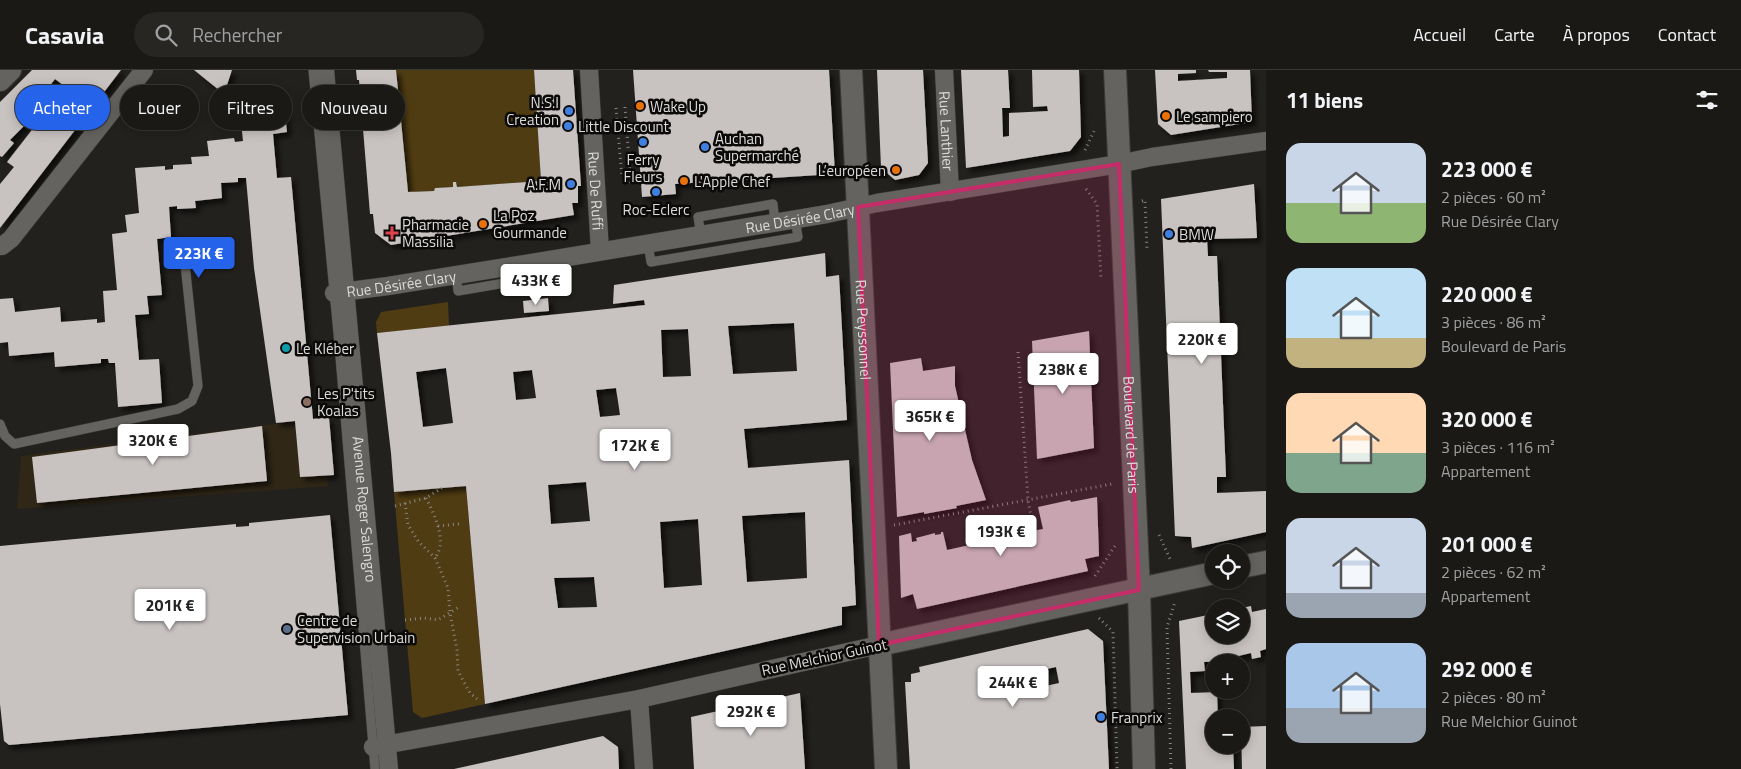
<!DOCTYPE html>
<html lang="fr">
<meta charset="utf-8">
<style>
body{margin:0;font-family:"Titillium Web",sans-serif;background:#272623;color:#f1f3f6;height:100vh;display:flex;flex-direction:column;font-size:19px;white-space:nowrap}
*{box-sizing:border-box;margin:0}
p{font-size:16px;color:#9fa0a1}
.icon{flex:none;width:28px;height:28px;fill:none;stroke:currentColor;stroke-width:2;stroke-linecap:round;stroke-linejoin:round}
.map{position:relative;flex:1;overflow:hidden}
.details{display:flex;flex-direction:column;background:#1a1916;width:475px}
.details>*{flex:none}
.top-card{position:absolute;left:15px;top:15px;width:475px;height:45px;display:flex;gap:10px}
.buttons{position:absolute;left:1205px;top:474px;display:grid;gap:10px}
.buttons a{display:grid;place-items:center;width:45px;height:45px;border-radius:50%;background:#1a1916;box-shadow:0 2px 12px #0003,0 0 0 1px #383835;font-size:25px}
.price{position:absolute;translate:-50% -42px;padding:0 11px;border-radius:5px;background:#fff;color:#222;font-size:16px;line-height:32px;filter:drop-shadow(0 1px 2px #0008)}
.price::after{content:'';position:absolute;left:50%;top:30px;width:15px;height:11px;margin-left:-8px;background:inherit;clip-path:polygon(0 0,100% 0,50% 100%)}
.price.current{background:#2563eb;color:#fff}
ul{padding:0;list-style:none}
li{display:flex;align-items:center;gap:15px;height:125px;padding:0 20px}
li span{display:grid;place-items:center;flex:none;width:140px;height:100px;border-radius:15px;color:#555}
li>.icon{margin-inline-start:auto}
span .icon{width:60px;height:60px;fill:#fffc;stroke-width:1}
li b{font-size:21px}
h2{display:flex;justify-content:space-between;align-items:center;height:60px;padding:0 20px;font-size:21px}
.tag{padding:0 18px;border-radius:22px;background:#1a1916;box-shadow:0 2px 12px #0003,0 0 0 1px #383835;font-size:18px;line-height:45px}
.tag.current{background:#2563eb;color:#fff}
header{display:flex;align-items:center;gap:30px;box-sizing:border-box;height:70px;padding:0 25px;background:#1a1916;border-bottom:1px solid #383835}
header strong{font-size:24px}
nav{display:flex;gap:28px;margin-inline-start:auto;font-size:18px}
.search{width:350px;height:45px;background:#272623;display:flex;align-items:center;gap:12px;box-sizing:border-box;padding:0 18px;border-radius:28px;color:#9fa0a1;font-size:19px}
main{display:flex;flex:1;min-height:0}
.map>svg:first-child{display:block}
.commercial{fill:#302717}
.green{fill:#503c12}
.building{fill:#c8c2c1;fill-rule:evenodd;filter:url(#shadow)}
.lines{fill:none;stroke-linecap:round;stroke-linejoin:round}
.service-casing{stroke:#3e3c3a;stroke-width:10}
.minor-casing{stroke:#3e3c3a;stroke-width:19}
.tertiary-casing{stroke:#3e3c3a;stroke-width:24}
.path{stroke:#878684;stroke-width:3;stroke-dasharray:1 4;stroke-linecap:butt}
.service{stroke:#65635f;stroke-width:9}
.minor{stroke:#65635f;stroke-width:18}
.tertiary{stroke:#65635f;stroke-width:22}
.marked{fill:#c52c68;fill-opacity:0.2;stroke:#c52c68;stroke-width:4;stroke-linejoin:round}
.food-dot{fill:#e8710a;stroke:#0b0a09;stroke-width:2}
.shop-dot{fill:#3f7fe0;stroke:#0b0a09;stroke-width:2}
.health-dot{fill:#e0444e;stroke:#0b0a09;stroke-width:2}
.culture-dot{fill:#0f9aa8;stroke:#0b0a09;stroke-width:2}
.education-dot{fill:#8d6e63;stroke:#0b0a09;stroke-width:2}
.service-dot{fill:#5c6f8a;stroke:#0b0a09;stroke-width:2}
.labels{text-anchor:middle;dominant-baseline:central;stroke-width:5;stroke-linejoin:round;paint-order:stroke}
.poi-label{font-size:15px;fill:#dddcda;stroke:#0b0a09;text-anchor:start}
.street-label{font-size:15px;fill:#dddcda;stroke:#0b0a09}
</style>
<header>
<strong>Casavia</strong>
<div class="search"><svg class="icon" aria-label="search" viewBox="0 0 24 24"><circle cx="10" cy="10" r="6"/><path d="M15 15l6 6"/></svg>Rechercher</div>
<nav><a>Accueil</a><a>Carte</a><a>À propos</a><a>Contact</a></nav>
</header>
<main>
<div class="map">
<svg width="1266" height="699" viewBox="0 0 1266 699">
<defs>
<filter id="shadow"><feDropShadow dx="4.5" dy="4.5" stdDeviation="2.5" flood-color="#0009"/></filter>
</defs>
<rect width="100%" height="100%" fill="#22211e"/>
<path class="commercial" d="M329 347 334 404 327 405 328 416 17 439 21 386Z"/>
<path class="green" d="M396 0H534L541 111 457 117 456 112 453 117 435 118 434 121 408 122Z
M448 232 449 256 377 263 376 252 381 242Z
M466 416 485 634 422 648 413 642 394 422Z"/>
<path class="building" d="M32 0H121L0 158V114L14 97 7 92 52 34 50 32 63 15 55 9 42 26 49 31 10 70 14 73 2 87 0 86V32Z
M194 0H232L224 24Z
M356 0H396L408 122 434 121 435 118 453 117V112H456L457 117 541 111 534 0H573L581 116H578V133H572L574 145 391 175 375 163 373 144H370L359 10H357Z
M633 0H829L835 104 675 114 676 124 642 127Z
M877 0H923L928 93 919 105 895 110 881 98Z
M961 0H1008L1010 38H1002L1003 67 1009 66V43L1048 41 1047 36 1033 37 1032 0H1079L1081 67 1070 81 966 98Z
M1155 0H1196V3L1178 4V11L1227 8V2H1209L1208 0H1250L1252 52 1171 65 1158 54Z
M282 18 287 62 273 64 277 108 291 107 313 349 329 347 334 405 300 407 295 351 276 353 254 198 246 108H238V112L221 113 222 128 195 131 196 138 177 139V136L169 137 171 167 157 169 162 225 147 226 149 244 135 245 139 290 159 289 162 333 118 337 115 293H109L108 289H101V293L55 297 54 282 9 286 8 272 0 273V229L13 228 15 242 60 237 61 252 97 249V253L105 252 103 221 117 220 112 164 127 162 125 145 139 143 135 98 165 96V100L173 99V95L192 94 191 87 209 86 207 71 234 68 235 72 243 71 238 22Z
M1254 114 1257 168 1207 169 1208 186H1217L1226 407H1217V423L1266 421V462L1192 478 1191 467 1175 466 1161 129Z
M825 183 826 207 839 205 847 350 744 359 748 398 849 390 856 535 842 537V555L485 634 466 416 394 422 391 383 377 263 645 235 644 230 613 234 614 215ZM794 253 797 301 733 304 728 256ZM688 259 691 306 663 307 661 260ZM446 298 453 353 423 357 416 302ZM532 300 536 328 516 330 513 302ZM616 318 620 345 600 347 596 320ZM586 412 590 451 551 454 548 415ZM805 442 807 508 747 512 742 446ZM698 449 702 515 664 518 660 452ZM594 507 597 537 558 538 554 508Z
M548 228 549 241 524 243 523 231Z
M1089 261 1094 378 1037 389 1032 271Z
M921 288 923 301 955 296V316L972 390 986 430 956 436 957 438 924 444V442L897 447 890 293Z
M262 356 267 411 37 433 32 387Z
M1097 427 1099 486 1085 489 1088 501 917 539 913 524 901 528 899 466 911 463 912 472 917 471 916 468 935 463V465L941 464V462H943L947 480 1014 465 1011 452 1022 449 1025 462 1043 459 1038 437 1070 430 1071 432Z
M330 445 348 645 9 675 4 671 0 634V476L236 454V457L249 456V453Z
M1251 536 1252 542 1266 539V579L1260 581 1261 587 1252 589 1251 583 1230 588V591L1204 592 1205 601 1190 602 1191 623 1217 622 1218 648H1214V675H1233L1234 699H1186L1179 551 1208 545 1212 546 1211 544H1214V565H1241V538Z
M1088 559 1103 571 1109 699H910L905 612H911V604L920 602 919 597ZM1056 597 1059 613 1013 623 1010 607Z
M800 623 805 699H694L691 647Z
M1266 656V699H1242L1241 657Z
M603 666 618 677 619 699H454Z"/>
<g class="lines">
<g class="service-casing">
<path id="service" d="M313 0 338 263 375 699
M701 165 698 147 773 134 775 152
M648 174 651 192 798 167 795 149
M456 205 458 221 558 204 556 189
M0 354 5 366 14 374 178 339 192 331 198 316 185 194"/>
</g>
<g class="minor-casing">
<g id="minor">
<path id="s1" d="M325 0 389 699"/>
<path id="s2" d="M589 0 600 181"/>
<path id="s3" d="M944 0 950 122"/>
<path d="M0 176H2L11 169 144 0"/>
<path id="s4" d="M334 223 388 216 556 189 827 144 877 133 1119 94 1152 87 1266 71"/>
<path d="M639 629 644 699"/>
<path d="M373 677 639 629 879 575"/>
</g>
</g>
<g class="tertiary-casing">
<g id="tertiary">
<path id="s5" d="M851 0 886 699"/>
<path id="s6" d="M1115 0 1139 520 1144 699"/>
<path d="M0 10 10 0"/>
<path d="M1241 497 1266 492"/>
<path d="M879 575 1214 503"/>
</g>
</g>
<path class="path" d="M625 37 631 115
M616 38 622 107
M1085 80 1095 59
M1086 119 1097 134 1101 209
M1142 131 1145 130 1147 181
M1018 282 1028 430 1033 458
M426 428C434 444 448 471 435 488
M405 433 408 455 418 471 435 488 448 518 450 543 457 580 458 601 470 623 477 629
M395 436 426 428 442 418
M894 455 1112 414
M438 456 459 454
M1159 465 1171 491
M1095 506 1115 476
M1099 548 1113 562 1117 699
M405 550 424 548 438 550 459 537
M1171 699 1167 557 1175 532"/>
<use href="#service" class="service"/>
<use href="#minor" class="minor"/>
<use href="#tertiary" class="tertiary"/>
</g>
<path class="marked" d="M1119 94 1139 520 879 575 858 137Z"/>
<g class="food-dot">
<circle cx="640" cy="36" r="5"/>
<circle cx="1166" cy="46" r="5"/>
<circle cx="896" cy="100" r="5"/>
<circle cx="684" cy="111" r="5"/>
<circle cx="483" cy="154" r="5"/>
</g>
<g class="shop-dot">
<circle cx="569" cy="41" r="5"/>
<circle cx="568" cy="56" r="5"/>
<circle cx="643" cy="72" r="5"/>
<circle cx="705" cy="77" r="5"/>
<circle cx="571" cy="114" r="5"/>
<circle cx="656" cy="122" r="5"/>
<circle cx="1169" cy="164" r="5"/>
<circle cx="1101" cy="647" r="5"/>
</g>
<path class="health-dot" d="M389.5 155.5h5v5h5v5h-5v5h-5v-5h-5v-5h5z"/>
<circle class="culture-dot" cx="286" cy="278" r="5"/>
<circle class="education-dot" cx="307" cy="332" r="5"/>
<circle class="service-dot" cx="287" cy="559" r="5"/>
<g class="labels">
<g class="poi-label">
<text x="559" y="32" text-anchor="end">N.S.I<tspan x="559" dy="17">Creation</tspan></text>
<text x="650" y="36">Wake Up</text>
<text x="1176" y="46">Le sampiero</text>
<text x="578" y="56">Little Discount</text>
<text x="715" y="68">Auchan<tspan x="715" dy="17">Supermarché</tspan></text>
<text x="643" y="89" text-anchor="middle">Ferry<tspan x="643" dy="17">Fleurs</tspan></text>
<text x="886" y="100" text-anchor="end">L’européen</text>
<text x="694" y="111">L'Apple Chef</text>
<text x="561" y="114" text-anchor="end">A.F.M</text>
<text x="656" y="139" text-anchor="middle">Roc-Eclerc</text>
<text x="493" y="145">La Poz<tspan x="493" dy="17">Gourmande</tspan></text>
<text x="402" y="154">Pharmacie<tspan x="402" dy="17">Massilia</tspan></text>
<text x="1179" y="164">BMW</text>
<text x="296" y="278">Le Kléber</text>
<text x="317" y="323">Les P'tits<tspan x="317" dy="17">Koalas</tspan></text>
<text x="297" y="550">Centre de<tspan x="297" dy="17">Supervision Urbain</tspan></text>
<text x="1111" y="647">Franprix</text>
</g>
<g class="street-label">
<text stroke="none"><textPath href="#s3" startOffset="61">Rue Lanthier</textPath></text>
<text stroke="none"><textPath href="#s2" startOffset="121">Rue De Ruffi</textPath></text>
<text stroke="none"><textPath href="#s4" startOffset="472">Rue Désirée Clary</textPath></text>
<text stroke="none"><textPath href="#s4" startOffset="68">Rue Désirée Clary</textPath></text>
<text stroke="none"><textPath href="#s5" startOffset="260">Rue Peyssonnel</textPath></text>
<text stroke="none"><textPath href="#s6" startOffset="365">Boulevard de Paris</textPath></text>
<text stroke="none"><textPath href="#s1" startOffset="441">Avenue Roger Salengro</textPath></text>
<text transform="translate(824 587) rotate(-12)">Rue Melchior Guinot</text>
</g>
</g>
</svg>
<div class="buttons">
<a><svg class="icon" aria-label="locate" viewBox="0 0 24 24"><circle cx="12" cy="12" r="6"/><path d="M12 2v4M12 18v4M2 12h4M18 12h4"/></svg></a>
<a><svg class="icon" aria-label="layers" viewBox="0 0 24 24"><path d="M12 4l9 5-9 5-9-5zM3 14l9 5 9-5"/></svg></a>
<a>+</a>
<a>−</a>
</div>
<b class="price current" style="left:199px;top:209px">223K €</b>
<b class="price" style="left:536px;top:236px">433K €</b>
<b class="price" style="left:1202px;top:295px">220K €</b>
<b class="price" style="left:1063px;top:325px">238K €</b>
<b class="price" style="left:930px;top:372px">365K €</b>
<b class="price" style="left:153px;top:396px">320K €</b>
<b class="price" style="left:635px;top:401px">172K €</b>
<b class="price" style="left:1001px;top:487px">193K €</b>
<b class="price" style="left:170px;top:561px">201K €</b>
<b class="price" style="left:1013px;top:638px">244K €</b>
<b class="price" style="left:751px;top:667px">292K €</b>
<div class="top-card">
<a class="tag current">Acheter</a>
<a class="tag">Louer</a>
<a class="tag">Filtres</a>
<a class="tag">Nouveau</a>
</div>
</div>
<section class="details">
<h2>11 biens<svg class="icon" aria-label="filters" viewBox="0 0 24 24"><path d="M4 7h16M4 17h16"/><circle cx="9" cy="7" r="2"/><circle cx="15" cy="17" r="2"/></svg></h2>
<ul>
<li><span style="background:linear-gradient(#c9d6e8 60%,#8fb573 0)"><svg class="icon" aria-label="home" viewBox="0 0 24 24"><path d="M3 11l9-7 9 7M6 9v11h12V9"/></svg></span><div><b>223 000 €</b><p>2 pièces · 60 m²</p><p>Rue Désirée Clary</p></div></li>
<li><span style="background:linear-gradient(#bfe0f5 70%,#c2b280 0)"><svg class="icon" aria-label="home" viewBox="0 0 24 24"><path d="M3 11l9-7 9 7M6 9v11h12V9"/></svg></span><div><b>220 000 €</b><p>3 pièces · 86 m²</p><p>Boulevard de Paris</p></div></li>
<li><span style="background:linear-gradient(#ffd9b3 60%,#7fa58c 0)"><svg class="icon" aria-label="home" viewBox="0 0 24 24"><path d="M3 11l9-7 9 7M6 9v11h12V9"/></svg></span><div><b>320 000 €</b><p>3 pièces · 116 m²</p><p>Appartement</p></div></li>
<li><span style="background:linear-gradient(#c9d6e8 75%,#9aa5b1 0)"><svg class="icon" aria-label="home" viewBox="0 0 24 24"><path d="M3 11l9-7 9 7M6 9v11h12V9"/></svg></span><div><b>201 000 €</b><p>2 pièces · 62 m²</p><p>Appartement</p></div></li>
<li><span style="background:linear-gradient(#a9c7e8 65%,#9aa5b1 0)"><svg class="icon" aria-label="home" viewBox="0 0 24 24"><path d="M3 11l9-7 9 7M6 9v11h12V9"/></svg></span><div><b>292 000 €</b><p>2 pièces · 80 m²</p><p>Rue Melchior Guinot</p></div></li>
</ul>
</section>
</main>
